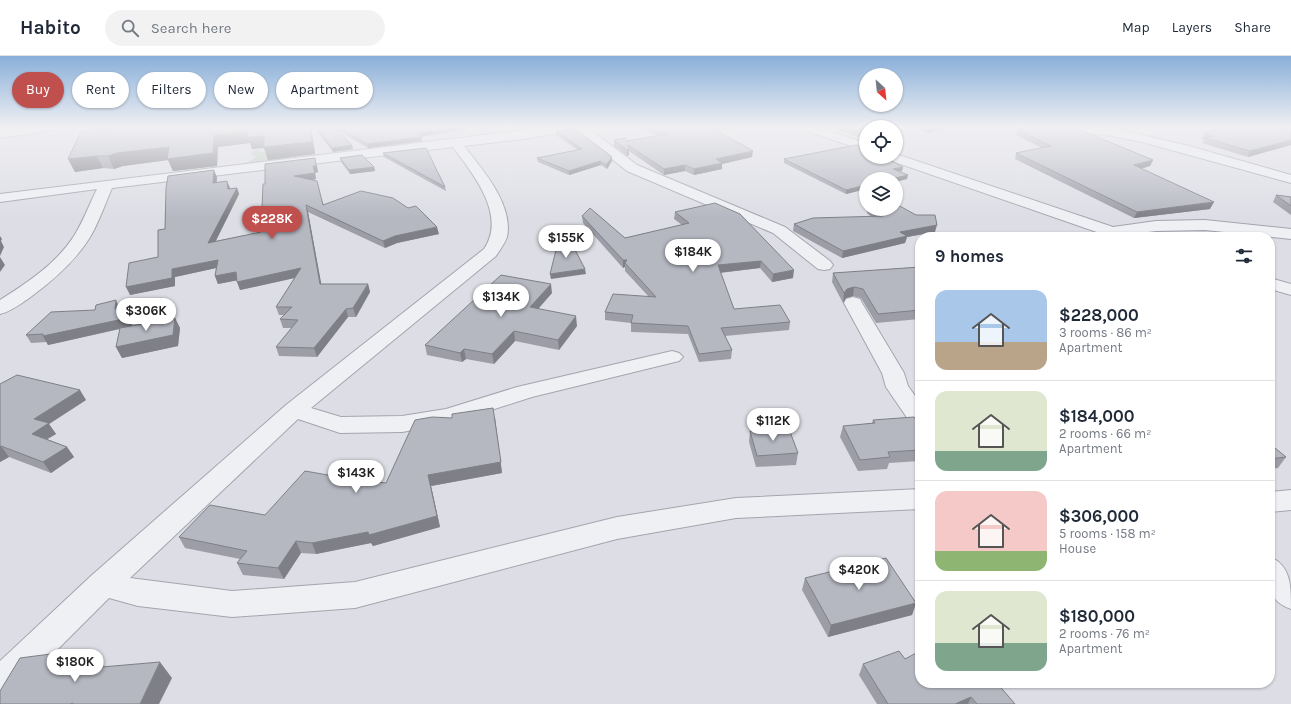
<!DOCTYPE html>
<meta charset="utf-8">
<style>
body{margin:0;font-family:Karla,sans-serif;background:#f2f2f3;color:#1f2937;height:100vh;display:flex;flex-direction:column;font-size:15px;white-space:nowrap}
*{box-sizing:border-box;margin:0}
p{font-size:13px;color:#747a83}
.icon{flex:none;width:22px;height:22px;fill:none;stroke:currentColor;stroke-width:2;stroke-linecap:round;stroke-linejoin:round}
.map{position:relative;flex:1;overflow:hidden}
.side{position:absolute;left:915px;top:176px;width:360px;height:456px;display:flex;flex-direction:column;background:#fff;border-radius:16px;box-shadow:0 1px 3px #0004}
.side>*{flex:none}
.top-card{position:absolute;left:12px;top:16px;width:380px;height:36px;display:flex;gap:8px}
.needle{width:26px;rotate:153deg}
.buttons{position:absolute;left:859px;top:12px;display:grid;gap:8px}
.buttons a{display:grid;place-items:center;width:44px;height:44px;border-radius:50%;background:#fff;box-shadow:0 1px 3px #0004;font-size:20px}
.price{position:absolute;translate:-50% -34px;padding:0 9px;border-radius:14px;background:#fff;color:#222;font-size:13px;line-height:26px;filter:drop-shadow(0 1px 2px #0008)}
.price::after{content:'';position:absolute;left:50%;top:24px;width:12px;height:9px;margin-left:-6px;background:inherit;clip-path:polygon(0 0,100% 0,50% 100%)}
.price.active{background:#bf504d;color:#fff}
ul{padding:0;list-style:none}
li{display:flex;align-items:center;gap:12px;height:100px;padding:0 20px}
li+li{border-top:1px solid #e0e1e3}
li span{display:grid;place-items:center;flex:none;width:112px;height:80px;border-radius:12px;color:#555}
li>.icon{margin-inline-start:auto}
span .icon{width:48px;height:48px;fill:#fffc;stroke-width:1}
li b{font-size:17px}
h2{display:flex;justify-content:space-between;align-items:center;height:48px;padding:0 20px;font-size:17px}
.tag{padding:0 14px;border-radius:18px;background:#fff;box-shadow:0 1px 3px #0004;font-size:14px;line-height:36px}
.tag.active{background:#bf504d;color:#fff}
header{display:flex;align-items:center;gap:24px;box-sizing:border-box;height:56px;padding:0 20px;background:#fff;border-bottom:1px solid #e0e1e3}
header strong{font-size:19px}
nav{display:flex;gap:22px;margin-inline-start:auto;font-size:14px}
.search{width:280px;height:36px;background:#f2f2f3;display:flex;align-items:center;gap:10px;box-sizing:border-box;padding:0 14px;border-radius:22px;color:#747a83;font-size:15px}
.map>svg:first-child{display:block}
.green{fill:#c0cebf}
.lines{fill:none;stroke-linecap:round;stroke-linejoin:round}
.minor-casing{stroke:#a3a5ae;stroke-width:2}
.minor{fill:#eff0f4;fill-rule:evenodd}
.wall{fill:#9c9da6}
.shaded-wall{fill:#7f8087}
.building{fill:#b5b7c1;stroke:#7f8087}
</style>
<header>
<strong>Habito</strong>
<div class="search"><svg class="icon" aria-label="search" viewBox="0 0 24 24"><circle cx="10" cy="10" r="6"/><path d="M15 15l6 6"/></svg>Search here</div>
<nav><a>Map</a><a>Layers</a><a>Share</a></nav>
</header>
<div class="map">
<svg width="1291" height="648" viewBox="0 0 1291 648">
<rect width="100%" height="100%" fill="#dddee5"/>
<path class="green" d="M254 94H261V96L270 95 296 100 287 101 289 103 242 109 255 102V100L250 98Z"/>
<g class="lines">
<g class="minor-casing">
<path id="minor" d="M25 71H61L55 74 0 82V74Z
M549 71H587L637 109 785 171 830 205 833 209 830 213 824 214 818 213 773 177 627 115 575 74 523 83 464 90C482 113 514 149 507 181 505 187 500 194 496 200L311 352 341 361 402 360 446 353 517 331 672 295 679 297 683 301 679 305 532 341 448 368 402 376 340 377 298 363 130 522 232 535 355 526 617 461 736 442 920 433V453L736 462 617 483 355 552 232 561 138 550 109 542 12 639 0 644V605L92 519 286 349 484 193C507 159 473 118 453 91L112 132C106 146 101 160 94 174 80 201 56 222 32 240 22 247 12 255 0 258V244C27 227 56 208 74 180 83 166 89 149 97 133L0 146V138Z
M798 71H817L866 87V95L800 73Z
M896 71H908L906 73 896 77Z
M1051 71H1093L1120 74 1189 90 1291 119V127L1142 86 1112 80 1053 73Z
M1276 71H1290L1291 81 1287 80Z
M896 98 1113 171 1156 165 1205 164 1291 173V183L1205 174 1156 175 1133 178 1135 181H1111L889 104 888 101H896Z
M1270 222 1291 228V239L1270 233Z
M853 241 860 243 862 247 904 317 908 330 920 347V372L912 369 886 331 882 317 844 247 846 243Z
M1291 434V454L1270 456V436Z
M1270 501C1291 510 1291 529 1291 553 1264 544 1270 525 1270 501Z"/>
</g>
<use href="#minor" class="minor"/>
</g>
<path class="wall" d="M311 71 315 98 268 104 264 92 252 93 250 87 218 91 217 110 173 115 168 104 123 110 114 113 103 112 75 116 68 103 113 72Z
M314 71H468V73L421 80 422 85 368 92 337 74 352 89 353 93 333 96Z
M640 71H742L718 75 752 101 722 108V113L694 119 685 115 664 119 629 95V99L627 100 614 90V84L627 85 658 80Z
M830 71H866V81L861 82Z
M913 71H949L928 77Z
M1017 74 1153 104 1150 110 1141 113 1210 153 1134 162 1015 103 1016 97 1042 92 1016 79Z
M556 75 612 105 607 113 601 109 569 119 538 106 537 102 578 94 556 79Z
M1291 75V89L1248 101 1202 87 1204 83H1201L1204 77Z
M383 97 445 131 446 135 384 101Z
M340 102 374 111 375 115 350 118 341 106Z
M784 103 903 111 902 115 900 116 907 123H866V133L846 138 784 107Z
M317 109 318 116 315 117 316 123 313 124 324 149 439 178 397 187 385 192 308 156 321 228H368L370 236 356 261H348L317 301 279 300 276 291 292 272H283L280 263 284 259H279L276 251 295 222 240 234 237 224 218 228 215 220 216 212 175 221V230L130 239 158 201 165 173 217 121 216 127 230 133 237 132 239 138 216 185 261 176 265 128Z
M1276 139 1291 141V159L1273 146Z
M868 153H896L935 176 907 181 905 187 842 202 793 175 794 168 872 161 867 157Z
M675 156 793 222 772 226 760 212 720 217 734 253 790 266 789 274 725 280 732 294 731 303 699 306 688 278 631 276V267L605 264V256L649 241 625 215V211L623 212 583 167 582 160 625 182 682 169 674 163Z
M920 211V263L876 267 861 242 853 240 846 242 843 247 832 226 833 217Z
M552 237 538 253 577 270 559 294 515 285 494 308 466 303 462 306 427 299 425 289Z
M120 253 131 261 132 270 175 262 180 272 178 290 122 302 116 291 120 273 48 289 47 286 31 287 26 279Z
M0 328 86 344 49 368 56 378 47 383 67 391 74 401 51 417 9 401 0 406Z
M919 329H920V340L917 337Z
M495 362 502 417 431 430 440 471 373 490 371 487 316 498 301 497 284 523 243 519 237 507 240 503 185 492 179 481 265 459 356 424 386 427Z
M873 364 920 371V405L889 407 887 413 858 415 840 381 843 370 872 367Z
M750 375 798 397 796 409 756 411 749 386Z
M1270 388 1286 401 1278 412 1270 413Z
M805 522 916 547 912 559 828 581 802 534Z
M905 603 1015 648H877L859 619 863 608Z"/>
<path class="shaded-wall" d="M311 71 315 98 268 104 264 92 252 93 250 87 218 91 217 110 173 115 168 104 123 110 114 113 108 100 117 97 214 79 247 75Z
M455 71H468V73L420 81 419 77Z
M710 71H742L710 77Z
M929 71H949L928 77Z
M866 76V81L861 82 862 77Z
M421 81 422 85 368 92 367 88Z
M1291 84V89L1248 101 1250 95Z
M352 89 353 93 333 96 332 92Z
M629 93V99L627 100V94Z
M753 95 752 101 722 108V113L694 119V113L716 103Z
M97 100 103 112 75 116 68 103Z
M612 101V105L607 113 606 109Z
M315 102 318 116 315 117 313 110Z
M1153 104 1150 110 1131 115 1134 109Z
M600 105 601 109 569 119V115Z
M685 109V115L664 119V113Z
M374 111 375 115 350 118 349 114Z
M903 111 902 115 892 117 893 113Z
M214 114 217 121 216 134 213 127Z
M315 117 316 123 296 126 294 120Z
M908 119 907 123 896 126V123H891Z
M227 125 230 132V140L228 133Z
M866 129V133L846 138V134Z
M237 132 239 138 211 194 208 187Z
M1214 146 1210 153 1134 162 1137 156Z
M306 149 308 156 323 237 320 228Z
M937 169 935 176 907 181 905 187 842 202 843 195 900 176Z
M437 171 439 178 397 187 385 192 383 185 395 180Z
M0 180 2 183 1 185 4 191 0 200Z
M0 201 5 209 0 216Z
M218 204 221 211 175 221V230L130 239 126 231 172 213Z
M623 204H627L625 207V211L623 212Z
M761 205 760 212 717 217 718 209Z
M301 212 303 220 240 234 237 226Z
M585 213 586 218 551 223 550 218Z
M794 214 793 222 772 226 773 218Z
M236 216 239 224 218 228 215 220Z
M368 228 370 236 356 261 353 252Z
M551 228 552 237 531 261 530 251Z
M854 231 853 240 846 242 843 247 844 237 847 233Z
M116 244 120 253H115Z
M127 252 131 261 132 270 48 289 43 280Z
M346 253 348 261 317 301 314 292Z
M576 260 577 270 559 294 558 284Z
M175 262 180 272 178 290 122 302 116 291Z
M514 275 515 285 494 308 492 298Z
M464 293 466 303 462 306 460 297Z
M80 334 86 344 49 368 56 378 39 388 32 378 34 363Z
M495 362 502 417 431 430 440 471 373 490 371 487 316 498 312 487 428 419Z
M1 390 9 401 0 406V391Z
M67 391 74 401 51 417 43 406Z
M296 485 301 497 284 523 278 512Z
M916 547 912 559 828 581 831 569Z
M66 596 79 612 70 631 55 615Z
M160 606 172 622 159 648H140Z
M971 641 968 648H955Z"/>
<path class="building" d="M113 71H310L312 86 264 91V80L248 81 247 75 214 79 213 97 167 103 169 91 117 97 108 100H97L68 103 81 76 113 72Z
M316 71H334L352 89 332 92Z
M337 71H455L419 77 421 81 367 88Z
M652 71H710L753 95 716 103 722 107 694 113 685 109 664 113 628 89 629 93 627 94 614 84 626 82 627 85 667 78Z
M846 71H866V76L862 77Z
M1026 71H1073L1153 104 1134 109 1214 146 1137 156 1016 97 1051 90 1017 74Z
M1224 71H1276L1291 75V84L1250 95 1205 82 1214 80 1204 77Z
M574 72 612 101 606 109 600 105 569 115 537 102 582 93 556 75Z
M856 89 866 92V101H884L903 111 893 113 908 119 891 123H866V129L846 134 784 103Z
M426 92 445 131 383 97Z
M362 99 374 111 349 114 340 102Z
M315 102 316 110H313L315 117 294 120 317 125 323 149 361 135 393 142 408 152 416 150 437 171 395 180 383 185 306 149 320 228H368L353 252 346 253 314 292 276 291 298 264 280 263 292 251H276L301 212 237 226 236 216 215 220 218 204 172 213V222L126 231 129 207 158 201V174L165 173 166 132 168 120 214 114 213 127 227 125 228 133 237 132 208 187 261 176 263 128H265V108Z
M1276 139 1291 141V150Z
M715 147 740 158 794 214 773 218 761 205 718 209 734 253 780 249 790 266 721 272 732 294 699 298 688 270 631 267 633 259 605 256 613 238 656 241 625 207 627 204H623L582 160 590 152 625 182 689 167 675 156Z
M896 148 916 159H935L937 169 900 176 907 180 843 195 794 168 813 162 883 160 872 153H896Z
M558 186H571L585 213 550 218Z
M920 211V254L878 258 863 233 854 231 847 233 844 237 833 217Z
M501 219 551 228 530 251 576 260 558 284 514 275 492 298 464 293 460 297 425 289Z
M116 244 115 253 127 252 128 262 43 280V278L26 279 51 256 95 254 96 249Z
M175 262 173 279 116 291 120 272Z
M17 319 80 334 34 363 49 367 32 378 67 391 43 406 1 390 0 391V328Z
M493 352 501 406 428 419 437 460 369 479 368 476 312 487 296 485 278 512 237 507 247 495 179 481 210 449 265 459 305 415 356 424 386 427 415 364 432 361 452 362V358Z
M914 361 920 371V394L888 396 890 401 860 404 843 370 875 367 873 364Z
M789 373 798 397 757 400 750 375Z
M1270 388 1286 401 1270 403Z
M886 502 916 547 831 569 805 522Z
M899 595 905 603 920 595V627H997L1015 648H977L971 641 955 648H888L863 608Z
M66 596 55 615 160 606 140 648H73V647L70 648H0V635L20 602Z"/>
<linearGradient id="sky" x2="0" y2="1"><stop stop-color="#89afd9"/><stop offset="0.44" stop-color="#f0f0f3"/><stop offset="1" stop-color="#f0f0f3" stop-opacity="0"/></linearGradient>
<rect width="1291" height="162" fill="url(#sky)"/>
</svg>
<div class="buttons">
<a><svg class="needle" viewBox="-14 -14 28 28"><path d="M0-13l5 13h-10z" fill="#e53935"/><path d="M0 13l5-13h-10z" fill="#747a83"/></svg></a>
<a><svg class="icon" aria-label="locate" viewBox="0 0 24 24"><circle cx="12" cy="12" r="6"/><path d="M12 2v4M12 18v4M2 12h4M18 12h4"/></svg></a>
<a><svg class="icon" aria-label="layers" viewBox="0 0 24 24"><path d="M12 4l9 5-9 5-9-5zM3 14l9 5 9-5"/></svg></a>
</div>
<b class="price active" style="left:272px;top:184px">$228K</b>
<b class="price" style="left:566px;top:203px">$155K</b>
<b class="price" style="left:693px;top:217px">$184K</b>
<b class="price" style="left:501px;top:262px">$134K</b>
<b class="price" style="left:146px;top:276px">$306K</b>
<b class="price" style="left:773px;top:386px">$112K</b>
<b class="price" style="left:356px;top:438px">$143K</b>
<b class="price" style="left:859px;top:535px">$420K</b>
<b class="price" style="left:75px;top:627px">$180K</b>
<div class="top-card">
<a class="tag active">Buy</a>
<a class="tag">Rent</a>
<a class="tag">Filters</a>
<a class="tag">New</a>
<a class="tag">Apartment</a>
</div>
<section class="side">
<h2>9 homes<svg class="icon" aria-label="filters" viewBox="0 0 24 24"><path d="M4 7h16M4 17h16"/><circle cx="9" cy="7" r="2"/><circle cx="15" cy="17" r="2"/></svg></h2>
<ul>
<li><span style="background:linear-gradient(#a9c7e8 65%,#b9a48a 0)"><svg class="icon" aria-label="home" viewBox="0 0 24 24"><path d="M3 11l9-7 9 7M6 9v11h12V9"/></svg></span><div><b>$228,000</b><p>3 rooms · 86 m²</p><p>Apartment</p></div></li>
<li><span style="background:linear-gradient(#dfe7d0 75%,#7fa58c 0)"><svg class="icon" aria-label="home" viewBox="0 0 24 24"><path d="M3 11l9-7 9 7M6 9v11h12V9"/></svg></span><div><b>$184,000</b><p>2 rooms · 66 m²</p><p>Apartment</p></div></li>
<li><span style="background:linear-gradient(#f6c9c9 75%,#8fb573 0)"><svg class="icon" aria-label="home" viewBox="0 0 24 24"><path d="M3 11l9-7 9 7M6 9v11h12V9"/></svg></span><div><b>$306,000</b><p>5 rooms · 158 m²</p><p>House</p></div></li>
<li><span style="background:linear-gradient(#dfe7d0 65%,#7fa58c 0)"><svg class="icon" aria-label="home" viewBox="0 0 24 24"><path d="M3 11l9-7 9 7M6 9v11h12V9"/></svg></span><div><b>$180,000</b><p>2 rooms · 76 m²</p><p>Apartment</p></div></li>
</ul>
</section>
</div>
